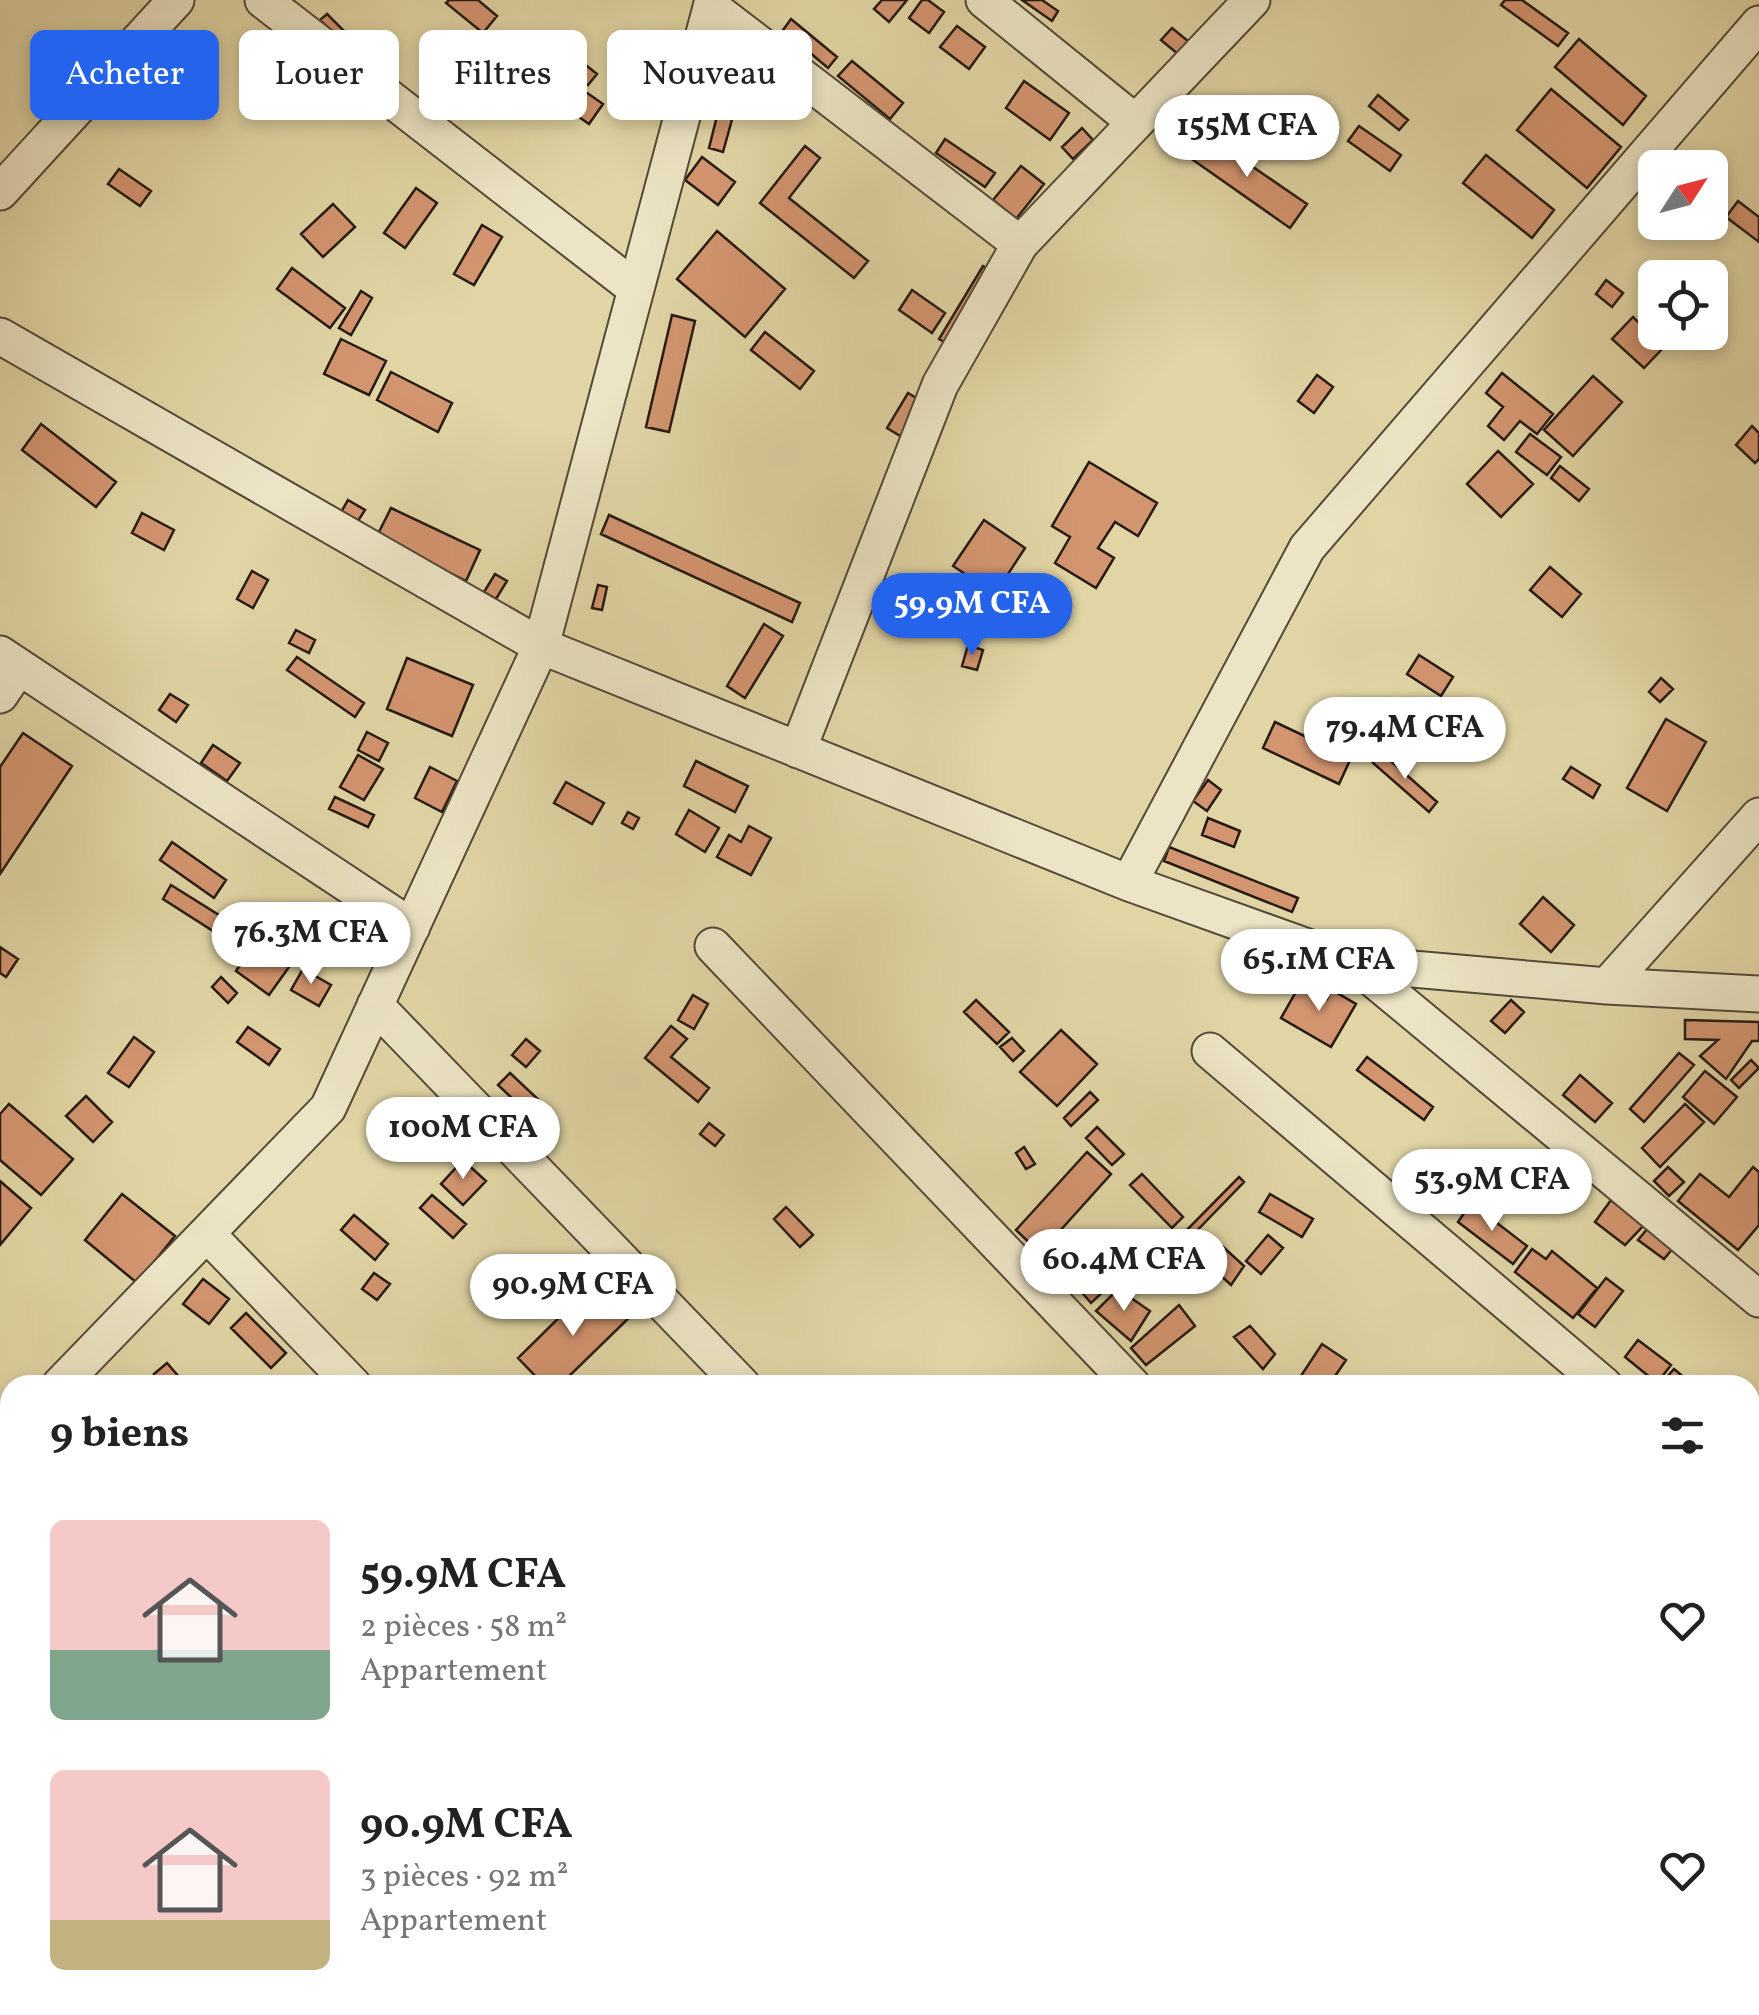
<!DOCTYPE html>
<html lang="fr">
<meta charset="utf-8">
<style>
body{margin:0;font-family:Vollkorn,serif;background:#f2f2f2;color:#222;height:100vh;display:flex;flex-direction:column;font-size:38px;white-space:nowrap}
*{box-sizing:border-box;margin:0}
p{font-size:32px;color:#767676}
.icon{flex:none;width:55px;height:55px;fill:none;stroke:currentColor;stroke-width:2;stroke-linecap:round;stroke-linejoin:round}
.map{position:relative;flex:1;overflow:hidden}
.panel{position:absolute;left:0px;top:1375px;width:1760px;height:640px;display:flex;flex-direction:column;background:#fff;border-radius:30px 30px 0 0;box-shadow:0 5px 15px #0003}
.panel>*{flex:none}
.top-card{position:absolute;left:30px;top:30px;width:1000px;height:90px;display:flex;gap:20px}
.needle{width:65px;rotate:54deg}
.tools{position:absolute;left:1638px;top:150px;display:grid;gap:20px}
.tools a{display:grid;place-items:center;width:90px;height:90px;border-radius:15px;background:#fff;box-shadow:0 5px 15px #0003;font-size:50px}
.price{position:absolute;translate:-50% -85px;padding:0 22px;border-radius:35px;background:#fff;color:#222;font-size:32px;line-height:65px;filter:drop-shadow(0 2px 5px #0008)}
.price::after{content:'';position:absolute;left:50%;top:60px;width:30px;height:22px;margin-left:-15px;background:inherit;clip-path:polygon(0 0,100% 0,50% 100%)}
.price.on{background:#2563eb;color:#fff}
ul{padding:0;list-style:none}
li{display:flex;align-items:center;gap:30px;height:250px;padding:0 50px}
li span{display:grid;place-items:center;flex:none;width:280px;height:200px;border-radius:15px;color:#555}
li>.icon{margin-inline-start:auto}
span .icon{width:120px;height:120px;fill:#fffc;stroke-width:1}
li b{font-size:42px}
h2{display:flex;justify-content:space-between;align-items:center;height:120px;padding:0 50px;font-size:42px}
.tag{padding:0 35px;border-radius:15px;background:#fff;box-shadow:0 5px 15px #0003;font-size:35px;line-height:90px}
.tag.on{background:#2563eb;color:#fff}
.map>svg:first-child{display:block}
.building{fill:#d39570;stroke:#241a13;stroke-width:2.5}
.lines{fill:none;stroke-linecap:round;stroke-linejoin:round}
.street-casing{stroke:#534938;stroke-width:39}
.street{stroke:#ece4c4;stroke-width:35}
</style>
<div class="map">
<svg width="1759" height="2015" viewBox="0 0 1759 2015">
<rect width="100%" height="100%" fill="#e1d5a5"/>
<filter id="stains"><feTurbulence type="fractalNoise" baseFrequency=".002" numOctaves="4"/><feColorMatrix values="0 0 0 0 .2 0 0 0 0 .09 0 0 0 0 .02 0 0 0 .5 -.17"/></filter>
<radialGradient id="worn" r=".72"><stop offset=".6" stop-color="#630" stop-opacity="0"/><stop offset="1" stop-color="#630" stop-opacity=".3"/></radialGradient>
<path class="building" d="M449 0H478L497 16 483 33 446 3Z
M882 0H907L889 22 874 9Z
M922 0H928L944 12 929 33 909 18Z
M1022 0H1042L1058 11 1052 21Z
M1505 0H1522L1568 33 1558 46 1501 5Z
M327 14 351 38 344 44 320 20Z
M791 19 837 57 828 68 783 30Z
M957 26 985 47 969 69 940 47Z
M1172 28 1189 42 1178 54 1161 40Z
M507 34 552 68 543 79 498 46Z
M548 35 597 74 588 85 539 47Z
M1579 39 1646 96 1623 125 1555 67Z
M852 61 903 103 890 119 838 76Z
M570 81 603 104 589 124 556 101Z
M1024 81 1069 113 1050 140 1006 108Z
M1551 89 1621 147 1587 188 1517 130Z
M1378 95 1408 120 1399 130 1369 106Z
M718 112 733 116 723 152 709 148Z
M1359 126 1401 155 1390 171 1348 141Z
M1082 128 1093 140 1073 159 1062 147Z
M1202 132 1307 204 1290 228 1186 155Z
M945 139 995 173 985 187 936 153Z
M805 146 820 158 789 198 868 261 854 278 760 203Z
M1486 155 1554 210 1532 238 1463 183Z
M702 157 735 182 718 205 685 180Z
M1021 166 1044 184 1016 219 993 200Z
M119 169 151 191 140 206 108 184Z
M416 188 437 203 405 248 384 233Z
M1738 201 1759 217V242L1726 217Z
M333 204 355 227 323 257 301 234Z
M482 225 502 237 474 285 454 274Z
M717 231 785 289 745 337 677 279Z
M983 266 992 271 948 344 939 339Z
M292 268 345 308 330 328 277 289Z
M1606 280 1623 293 1612 307 1596 294Z
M912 290 945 313 932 333 899 310Z
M361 291 372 298 351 335 339 328Z
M672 315 695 321 669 432 646 427Z
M1633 317 1664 347 1644 368 1612 339Z
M765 332 814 371 800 389 751 350Z
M341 339 386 361 369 395 324 374Z
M391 372 452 403 438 432 377 400Z
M1502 373 1553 414 1537 434 1520 421 1504 440 1488 426 1503 407 1486 393Z
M1317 375 1333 387 1314 413 1298 401Z
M1593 376 1622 402 1573 456 1544 430Z
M908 393 923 402 902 437 887 428Z
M41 424 116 482 96 507 22 450Z
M1752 426 1759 433V459L1755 463 1736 445Z
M1530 434 1561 457 1547 475 1516 452Z
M1498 451 1533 484 1501 517 1467 484Z
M1089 462 1157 503 1138 536 1115 522 1098 548 1114 558 1096 588 1055 563 1070 537 1052 526Z
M1560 466 1589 489 1579 501 1551 478Z
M348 500 365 510 356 524 340 514Z
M391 508 480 550 466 581 376 538Z
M142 513 174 530 164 550 132 533Z
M609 515 800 603 792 622 601 534Z
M984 520 1025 548 995 594 953 566Z
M1550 567 1581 594 1562 617 1530 590Z
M252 571 268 580 253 608 237 599Z
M495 574 507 581 496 599 484 592Z
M598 585 607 587 602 610 592 608Z
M764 624 783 636 745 698 727 686Z
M296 630 315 640 309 653 289 643Z
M968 645 983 650 977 670 962 666Z
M1419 655 1453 677 1441 696 1407 674Z
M297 657 364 703 355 717 287 670Z
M407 658 473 685 452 736 387 709Z
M1661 678 1673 689 1660 702 1649 692Z
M170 694 188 705 176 722 159 710Z
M1666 719 1706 742 1667 811 1627 788Z
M1275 722 1351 758 1339 784 1263 748Z
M367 732 388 743 379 761 358 750Z
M23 733 72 766 0 874V767Z
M213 745 240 763 227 781 201 763Z
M1382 753 1437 802 1429 812 1373 763Z
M358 755 383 769 364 800 340 787Z
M696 761 748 786 735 812 684 786Z
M430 767 457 781 442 812 415 798Z
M1571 767 1600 785 1593 798 1563 779Z
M1208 780 1221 790 1207 811 1193 801Z
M566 782 604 803 592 824 554 803Z
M335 797 374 815 368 827 329 809Z
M689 810 719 828 705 852 676 834Z
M628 812 639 818 633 829 622 823Z
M1208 818 1240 831 1234 847 1202 835Z
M749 826 771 838 751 875 717 857 729 835 741 842Z
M172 842 226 880 214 898 160 860Z
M1169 847 1298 898 1292 912 1164 861Z
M171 885 222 917 213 931 163 899Z
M1543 897 1574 925 1551 952 1520 924Z
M260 936 294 960 269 995 236 971Z
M0 947 18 959 6 977 0 973Z
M303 969 331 985 319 1006 291 990Z
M221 977 237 993 228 1003 212 987Z
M1301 983 1327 999 1332 990 1356 1004 1331 1047 1281 1018Z
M693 995 708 1004 694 1029 678 1020Z
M976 1000 1009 1032 997 1044 964 1012Z
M1511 1000 1524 1012 1505 1033 1491 1021Z
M1685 1020 1759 1022V1041H1752L1726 1079 1700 1056 1718 1040 1685 1039Z
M671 1026 687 1039 671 1057 709 1088 698 1102 645 1058Z
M248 1027 280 1049 269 1065 237 1042Z
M1061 1030 1097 1064 1057 1106 1020 1072Z
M134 1037 154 1052 129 1087 108 1073Z
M1012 1038 1024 1051 1013 1061 1000 1047Z
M526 1039 540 1051 526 1067 512 1055Z
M1679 1053 1694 1065 1644 1122 1630 1109Z
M1367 1057 1433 1107 1424 1120 1357 1070Z
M1751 1060 1759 1068 1739 1088 1731 1080Z
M1705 1071 1737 1097 1714 1124 1683 1097Z
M510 1073 542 1103 530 1115 498 1085Z
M1580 1075 1612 1103 1595 1122 1563 1095Z
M1090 1092 1098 1100 1071 1126 1064 1118Z
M86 1096 112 1122 93 1142 66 1116Z
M9 1104 73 1159 41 1195 0 1160V1114Z
M1685 1104 1704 1122 1660 1167 1642 1148Z
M709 1123 724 1135 715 1146 700 1134Z
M1097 1127 1124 1154 1112 1165 1086 1138Z
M1024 1147 1035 1164 1026 1169 1016 1153Z
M1087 1152 1111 1174 1040 1253 1016 1230Z
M1541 1155 1587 1194 1577 1206 1531 1167Z
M463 1160 486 1181 463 1205 441 1184Z
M1668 1167 1684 1182 1669 1196 1654 1181Z
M1753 1167 1759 1172V1225L1738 1250 1678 1201 1700 1174 1729 1197Z
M1142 1174 1183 1217 1172 1228 1130 1185Z
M1239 1177 1244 1182 1182 1246 1176 1241Z
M0 1181 31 1208 0 1245Z
M122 1194 175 1236 137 1283 85 1240Z
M1270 1194 1313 1219 1302 1237 1259 1212Z
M432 1195 466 1224 453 1238 420 1208Z
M1611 1200 1643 1226 1625 1245 1595 1222Z
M1471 1203 1527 1246 1513 1264 1458 1222Z
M786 1207 813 1235 800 1247 774 1219Z
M354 1215 388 1244 375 1260 341 1230Z
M1648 1228 1674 1247 1664 1259 1638 1240Z
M1210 1235 1244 1266 1231 1285 1198 1254Z
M1268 1235 1283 1248 1261 1274 1246 1261Z
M1532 1249 1546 1259 1552 1251 1597 1288 1573 1318 1515 1272Z
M1110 1262 1123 1276 1112 1286 1099 1272Z
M1080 1264 1104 1291 1091 1303 1067 1275Z
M374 1273 390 1284 377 1300 362 1289Z
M1606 1278 1623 1291 1595 1327 1578 1314Z
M203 1279 229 1299 209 1324 183 1304Z
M1118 1289 1150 1311 1131 1341 1096 1311Z
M587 1290 610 1314 624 1301 635 1312 560 1385H544L518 1358Z
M1179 1305 1195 1326 1146 1365 1131 1348Z
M246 1313 286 1353 271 1368 231 1328Z
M1250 1326 1275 1354 1263 1369 1234 1337Z
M1638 1340 1671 1365 1657 1383 1625 1357Z
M1322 1344 1346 1360 1329 1385H1295Z
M167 1363 186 1385H163L154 1374Z
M1674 1369 1693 1385H1660Z
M1750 1459 1759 1466V1502L1750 1496Z
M10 1479V1504L0 1493V1488Z
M1759 1624V1649L1750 1643Z
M1759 1782V1812L1750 1805V1792Z
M5 1871 10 1876V1907L0 1917V1876Z
M875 2005H904L906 2008 898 2015H884Z
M981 2005H1016L1026 2015H991Z
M1083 2005H1119L1113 2015H1101Z
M1246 2005H1276L1278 2006 1272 2015H1240Z
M1656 2005H1720L1715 2015H1668Z"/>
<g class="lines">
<g class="street-casing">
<path id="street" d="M263 0 636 289
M984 0 1135 122
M711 7 1020 244
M0 192 176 0
M0 336 541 646 1129 883 1355 964 1607 986 1759 994
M0 654 412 927
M0 695 19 667
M798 750 940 385 1020 244 1252 0
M1129 883 1307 548 1759 24
M713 946 1132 1385
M1355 964 1759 1299
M1607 986 1759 816
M375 1005 742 1385
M1210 1051 1604 1385
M207 1234 353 1385
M60 1385 328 1108 541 646 713 0
M0 1447 10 1437
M1750 1509 1759 1517
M1750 1723 1759 1711
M0 1810 10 1821
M1750 1913 1759 1920
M185 2005 195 2015
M555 2005 564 2015
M953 2005 962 2015
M1393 2005 1407 2015
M1521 2015 1528 2005"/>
</g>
<use href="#street" class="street"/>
</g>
<rect width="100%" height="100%" filter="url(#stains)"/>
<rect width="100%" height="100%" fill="url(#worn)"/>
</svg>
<div class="tools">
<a><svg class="needle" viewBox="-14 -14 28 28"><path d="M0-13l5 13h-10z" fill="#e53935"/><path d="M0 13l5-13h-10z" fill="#767676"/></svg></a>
<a><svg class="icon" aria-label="locate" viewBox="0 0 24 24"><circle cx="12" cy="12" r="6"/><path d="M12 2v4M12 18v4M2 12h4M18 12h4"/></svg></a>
</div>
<b class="price" style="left:1247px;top:180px">155M CFA</b>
<b class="price on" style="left:972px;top:658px">59.9M CFA</b>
<b class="price" style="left:1405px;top:782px">79.4M CFA</b>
<b class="price" style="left:311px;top:987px">76.3M CFA</b>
<b class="price" style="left:1319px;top:1014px">65.1M CFA</b>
<b class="price" style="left:463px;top:1182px">100M CFA</b>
<b class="price" style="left:1492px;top:1234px">53.9M CFA</b>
<b class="price" style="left:1124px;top:1314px">60.4M CFA</b>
<b class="price" style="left:573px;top:1339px">90.9M CFA</b>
<div class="top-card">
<a class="tag on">Acheter</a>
<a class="tag">Louer</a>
<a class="tag">Filtres</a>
<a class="tag">Nouveau</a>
</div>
<section class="panel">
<h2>9 biens<svg class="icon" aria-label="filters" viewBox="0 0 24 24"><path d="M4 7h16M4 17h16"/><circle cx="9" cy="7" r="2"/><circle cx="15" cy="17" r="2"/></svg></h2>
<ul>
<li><span style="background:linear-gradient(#f6c9c9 65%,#7fa58c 0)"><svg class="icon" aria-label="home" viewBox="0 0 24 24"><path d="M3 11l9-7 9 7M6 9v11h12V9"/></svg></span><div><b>59.9M CFA</b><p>2 pièces · 58 m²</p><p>Appartement</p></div><svg class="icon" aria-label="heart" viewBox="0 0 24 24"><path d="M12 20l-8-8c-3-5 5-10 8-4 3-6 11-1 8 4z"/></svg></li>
<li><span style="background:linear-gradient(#f6c9c9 75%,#c2b280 0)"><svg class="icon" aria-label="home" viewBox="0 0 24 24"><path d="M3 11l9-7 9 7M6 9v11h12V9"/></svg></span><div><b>90.9M CFA</b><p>3 pièces · 92 m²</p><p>Appartement</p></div><svg class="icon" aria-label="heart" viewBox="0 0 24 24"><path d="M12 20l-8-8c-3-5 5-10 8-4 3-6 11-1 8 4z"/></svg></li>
</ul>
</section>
</div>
